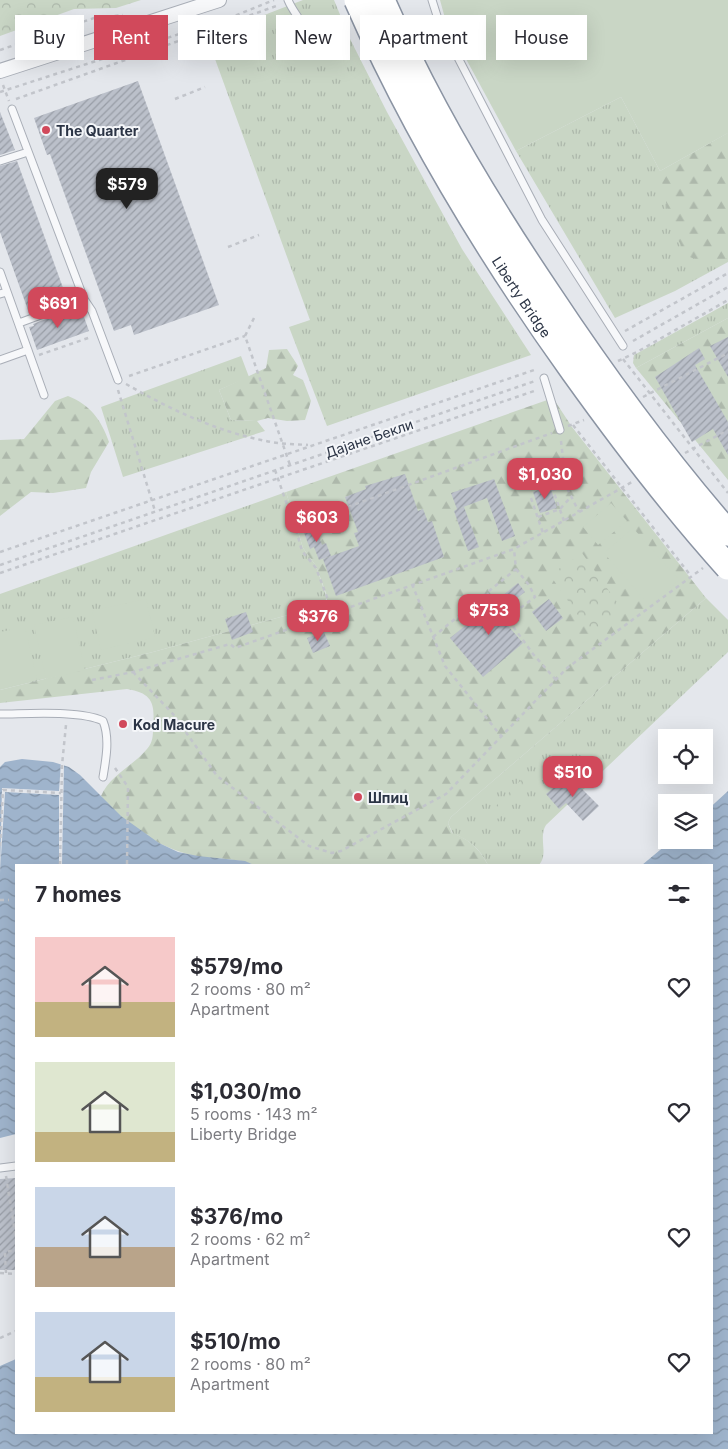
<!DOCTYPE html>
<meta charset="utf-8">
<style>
body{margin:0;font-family:Inter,sans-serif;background:#f2f2f3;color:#2b2b33;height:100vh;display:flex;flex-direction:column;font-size:19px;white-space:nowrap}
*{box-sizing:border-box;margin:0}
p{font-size:16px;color:#7c7c81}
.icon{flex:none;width:28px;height:28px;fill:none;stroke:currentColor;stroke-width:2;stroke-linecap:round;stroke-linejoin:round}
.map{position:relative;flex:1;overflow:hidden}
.details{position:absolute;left:15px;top:864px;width:698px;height:570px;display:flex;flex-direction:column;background:#fff;border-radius:0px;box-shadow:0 5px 20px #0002}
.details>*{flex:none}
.top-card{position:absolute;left:15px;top:15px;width:699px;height:45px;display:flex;gap:10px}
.tools{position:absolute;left:658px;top:729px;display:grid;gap:10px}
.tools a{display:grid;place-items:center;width:55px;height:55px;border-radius:0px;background:#fff;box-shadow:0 5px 20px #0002;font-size:25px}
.price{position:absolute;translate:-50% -42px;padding:0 11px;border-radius:10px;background:#d1495b;color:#fff;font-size:16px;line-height:32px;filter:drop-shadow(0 1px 2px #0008)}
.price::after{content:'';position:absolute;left:50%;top:30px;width:15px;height:11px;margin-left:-8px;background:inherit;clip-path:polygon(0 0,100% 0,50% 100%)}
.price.on{background:#222;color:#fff}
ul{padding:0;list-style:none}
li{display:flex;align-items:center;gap:15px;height:125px;padding:0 20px}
li span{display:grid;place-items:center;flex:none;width:140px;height:100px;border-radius:0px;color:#555}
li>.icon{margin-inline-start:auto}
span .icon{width:60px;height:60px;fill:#fffc;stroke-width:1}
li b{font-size:21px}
h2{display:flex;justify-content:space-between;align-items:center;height:60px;padding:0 20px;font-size:21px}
.chip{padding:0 18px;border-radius:0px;background:#fff;box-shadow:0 5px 20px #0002;font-size:18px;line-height:45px}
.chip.on{background:#d1495b;color:#fff}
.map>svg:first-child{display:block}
.grass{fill:url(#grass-tufts)}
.forest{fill:url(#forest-firs)}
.park{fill:url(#park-crowns)}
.pitch{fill:#c9d6c5}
.water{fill:url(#water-waves)}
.pier{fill:#e4e7ec}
.building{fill:url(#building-hatch)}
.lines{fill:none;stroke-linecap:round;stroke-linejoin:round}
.lane-casing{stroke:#a9aeb7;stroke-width:9}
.street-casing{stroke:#a9aeb7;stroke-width:16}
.path{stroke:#c2c5cb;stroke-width:2.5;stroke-dasharray:4 4;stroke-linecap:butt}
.lane{stroke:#f7f8fa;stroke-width:7}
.street{stroke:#f7f8fa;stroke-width:14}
.highway-bridge-casing{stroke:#8b94a3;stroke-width:28;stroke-linecap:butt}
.highway-bridge{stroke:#fff;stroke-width:25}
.poi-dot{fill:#d1495b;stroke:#f4f6f9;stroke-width:2}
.labels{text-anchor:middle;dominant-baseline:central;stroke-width:4;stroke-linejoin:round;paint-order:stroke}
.poi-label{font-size:14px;font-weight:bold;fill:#2b3445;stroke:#f4f6f9;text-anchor:start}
.street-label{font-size:14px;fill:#2b3445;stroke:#f4f6f9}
</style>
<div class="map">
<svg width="728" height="1449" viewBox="0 0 728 1449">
<defs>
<pattern id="grass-tufts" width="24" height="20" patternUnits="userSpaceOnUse" patternTransform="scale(1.25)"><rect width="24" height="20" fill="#c9d6c5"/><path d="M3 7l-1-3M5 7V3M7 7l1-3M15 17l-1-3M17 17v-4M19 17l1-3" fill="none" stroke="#adb8ab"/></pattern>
<pattern id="forest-firs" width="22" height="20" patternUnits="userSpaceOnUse" patternTransform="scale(1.25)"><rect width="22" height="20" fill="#c9d6c5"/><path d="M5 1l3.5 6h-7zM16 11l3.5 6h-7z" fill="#adb8ab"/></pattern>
<pattern id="park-crowns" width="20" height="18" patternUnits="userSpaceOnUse" patternTransform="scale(1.25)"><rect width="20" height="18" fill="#c9d6c5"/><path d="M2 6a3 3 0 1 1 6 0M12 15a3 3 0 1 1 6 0" fill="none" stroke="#adb8ab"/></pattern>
<pattern id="water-waves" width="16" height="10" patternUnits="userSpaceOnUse" patternTransform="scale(1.25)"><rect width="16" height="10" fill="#9fb4cc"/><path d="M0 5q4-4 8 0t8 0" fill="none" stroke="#8293a7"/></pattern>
<pattern id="building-hatch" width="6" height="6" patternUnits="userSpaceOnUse" patternTransform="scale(1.25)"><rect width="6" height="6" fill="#bbc0ca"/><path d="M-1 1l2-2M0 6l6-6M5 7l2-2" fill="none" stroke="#989da6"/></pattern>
</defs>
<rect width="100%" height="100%" fill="#e4e7ec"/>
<path class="grass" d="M303 0H334L350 39 387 112 462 249 531 355 327 426 289 327 310 320 207 37Z
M621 97 660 171 728 133V262L675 291 615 318 516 151Z
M728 303V318L636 368 633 363 634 355Z
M241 356 249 377 219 390 231 420 257 421 265 431 123 477 101 407Z
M286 492 303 548 316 566 327 598 321 606 153 652 0 690V594Z
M706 598 728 620V652L546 825C538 838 549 854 539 865H488C479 848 470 840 453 834L448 823 451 817Z"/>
<path class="forest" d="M728 133V258L712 265 687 256 671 227 660 172Z
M728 318V480L636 368Z
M287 349 298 366 293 375 303 380 311 401 305 420 287 421 268 418 257 421 231 420 219 390 266 368 269 350Z
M68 396C90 405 101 419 109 442L91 472 86 488 53 493 31 492 0 516V440L24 439 55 401Z
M553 398 572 427 706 598 451 817 448 823 452 833C470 840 479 848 488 865H254C238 858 218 859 201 857 165 851 122 826 101 796 110 775 133 766 147 749 153 742 153 736 153 727 155 704 153 693 127 689L0 703V690L153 652 321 606 327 600V596L316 566 303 548 286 492Z"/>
<path class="park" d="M0 0H141L116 8 74 9 0 36Z
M582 553 624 612 591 634 550 575Z
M525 776 532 784 498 819 490 812Z"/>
<path class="pitch" d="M440 0H728V133L660 171 621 97 516 151 446 22Z
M611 503 627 521 598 545 583 527Z
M633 528 679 580 650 606 604 553Z
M146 599 155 637 101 650 92 611Z
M73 617 85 670 46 679 34 625Z
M25 627 37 680 0 689V632Z"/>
<path class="water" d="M22 759 53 762 69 767 80 775 121 816 159 843 178 852 198 856 245 861 254 865H16V1134L0 1138V767L5 762Z
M728 791V1449H0V1366L16 1359V1432H711V865H642L672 840H704V813Z"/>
<path class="pier" d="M61 762 64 763 62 865H59V795L5 792 0 873 2 788 59 791Z"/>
<path class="building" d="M138 81 219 305 134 335 131 325 114 331 50 154 47 155 34 118Z
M0 112 15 150 0 155Z
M17 161 66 296V300L29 313 0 232V166Z
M70 310 72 317 83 314 89 331 37 350 29 327 34 326 33 324Z
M728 337V377L710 346Z
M699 348 705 359 695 365 728 422V455L713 429 692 442 655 377Z
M405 474 418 511 423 509 428 522 432 521 444 557 336 596 323 559 359 546 354 533 358 532 345 497 366 489 365 486Z
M494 479 515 536 502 541 487 498 458 509 464 507 479 547 468 551 454 511 457 509 451 493Z
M550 486 557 508 540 513 533 492Z
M315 526 322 545 326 543 331 556 319 560 314 547 310 549 303 530Z
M518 583 525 592 497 613 523 643 483 677 450 638Z
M549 599 563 618 546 631 532 612Z
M246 612 253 632 232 640 225 619Z
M324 632 330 646 313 653 307 638Z
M568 775 599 806 583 821 566 803 559 809 546 794Z
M16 1178V1270H0V1179Z"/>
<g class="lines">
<g class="lane-casing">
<path id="lane" d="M288 0C293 12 300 18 305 30
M432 0 438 19 542 220 623 346
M12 109 84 299 92 311 118 380
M0 161 28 152
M0 272 44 395
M0 294 7 292
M19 323 84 299
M0 360 28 350
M544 378 560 430
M0 714C27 714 80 710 103 721 110 738 106 759 103 777
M0 1168 16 1166"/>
</g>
<g class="street-casing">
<path id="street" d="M0 71 219 0"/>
</g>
<path class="path" d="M0 50 94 18 123 15
M3 85 9 101
M0 92 232 17 274 0
M16 99 279 5
M175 99 205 87
M228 247 259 235
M254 318 245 336 290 465
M625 331 728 273
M633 341 728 287
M39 355 91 337
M623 359 728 493
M618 361 637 352 728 300
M129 376 245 336
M126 384C170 409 215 431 266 441 279 444 294 444 308 445
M118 390 155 511
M643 397 728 353
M573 425 691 576
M568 426 584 420
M561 441 566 486 579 512
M685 453 728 430
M275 470 294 525
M531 498 543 533
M538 517 560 509 570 498
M564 521 553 490 566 486
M0 552 537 369
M0 565 535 381
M516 569 529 585 535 597 507 618 533 654 556 680
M0 573 537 390
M412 584 445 666 501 736
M487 593 507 618
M333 613 316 568 302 551 295 526 552 433
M433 637 516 569 514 549
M133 672 173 714 217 776 309 846 332 853 341 851 446 794 567 668 703 568
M92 680 133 672 230 644 235 648 514 549 632 482
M115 768 128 787 127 865
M0 846 3 790 61 793
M60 865 62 765 66 725
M0 900H9
M6 1176 16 1239
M0 1273 16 1274
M6 1273 5 1252 16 1250
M0 1338 16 1331"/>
<use href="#lane" class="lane"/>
<use href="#street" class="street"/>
<g class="highway-bridge-casing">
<g id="highway-bridge">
<path id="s1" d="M357 0C415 132 490 255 574 372 622 439 672 505 728 567"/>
<path d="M382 0C427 104 486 202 549 295 604 378 663 458 728 533"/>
</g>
</g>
<use href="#highway-bridge" class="highway-bridge"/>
</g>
<g class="poi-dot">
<circle cx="46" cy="130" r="5"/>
<circle cx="123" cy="724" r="5"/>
<circle cx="358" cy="797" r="5"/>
</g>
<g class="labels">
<g class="poi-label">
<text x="56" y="130">The Quarter</text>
<text x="133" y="724">Kod Macure</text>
<text x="368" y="797">Шпиц</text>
</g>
<g class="street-label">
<text stroke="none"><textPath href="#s1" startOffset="340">Liberty Bridge</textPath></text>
<text transform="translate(369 438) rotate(-19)">Дајане Бекли</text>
</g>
</g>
</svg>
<div class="tools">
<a><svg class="icon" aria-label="locate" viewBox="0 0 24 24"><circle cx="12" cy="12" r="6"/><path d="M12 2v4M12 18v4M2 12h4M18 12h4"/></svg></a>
<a><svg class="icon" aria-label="layers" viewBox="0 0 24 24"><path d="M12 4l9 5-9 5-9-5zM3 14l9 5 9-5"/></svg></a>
</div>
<b class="price on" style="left:127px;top:210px">$579</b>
<b class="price" style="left:58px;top:329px">$691</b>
<b class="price" style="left:545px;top:500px">$1,030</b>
<b class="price" style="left:317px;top:543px">$603</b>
<b class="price" style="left:489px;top:636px">$753</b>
<b class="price" style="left:318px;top:642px">$376</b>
<b class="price" style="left:573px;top:798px">$510</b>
<div class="top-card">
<a class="chip">Buy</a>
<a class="chip on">Rent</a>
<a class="chip">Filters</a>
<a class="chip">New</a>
<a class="chip">Apartment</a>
<a class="chip">House</a>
</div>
<section class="details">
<h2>7 homes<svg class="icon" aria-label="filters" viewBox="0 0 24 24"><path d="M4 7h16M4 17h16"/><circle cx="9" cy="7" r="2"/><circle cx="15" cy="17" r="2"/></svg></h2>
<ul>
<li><span style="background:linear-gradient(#f6c9c9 65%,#c2b280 0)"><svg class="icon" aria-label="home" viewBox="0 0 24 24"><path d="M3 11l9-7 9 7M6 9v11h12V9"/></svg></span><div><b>$579/mo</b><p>2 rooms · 80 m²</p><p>Apartment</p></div><svg class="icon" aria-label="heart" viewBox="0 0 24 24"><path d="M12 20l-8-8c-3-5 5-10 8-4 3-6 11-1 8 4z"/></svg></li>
<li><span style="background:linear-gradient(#dfe7d0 70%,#c2b280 0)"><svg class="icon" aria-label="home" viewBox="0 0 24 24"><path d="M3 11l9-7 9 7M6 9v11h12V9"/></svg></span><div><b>$1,030/mo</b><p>5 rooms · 143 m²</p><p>Liberty Bridge</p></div><svg class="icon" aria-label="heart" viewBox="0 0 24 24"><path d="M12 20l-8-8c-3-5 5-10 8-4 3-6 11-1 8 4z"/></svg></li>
<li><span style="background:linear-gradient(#c9d6e8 60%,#b9a48a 0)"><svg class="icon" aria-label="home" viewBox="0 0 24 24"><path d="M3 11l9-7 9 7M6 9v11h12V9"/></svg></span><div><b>$376/mo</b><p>2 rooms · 62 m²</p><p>Apartment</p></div><svg class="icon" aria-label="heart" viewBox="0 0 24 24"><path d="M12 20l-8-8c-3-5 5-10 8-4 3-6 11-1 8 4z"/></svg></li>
<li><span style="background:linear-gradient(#c9d6e8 65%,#c2b280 0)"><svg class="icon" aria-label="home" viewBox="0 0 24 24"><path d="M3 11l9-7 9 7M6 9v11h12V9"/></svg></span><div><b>$510/mo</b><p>2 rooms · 80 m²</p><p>Apartment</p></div><svg class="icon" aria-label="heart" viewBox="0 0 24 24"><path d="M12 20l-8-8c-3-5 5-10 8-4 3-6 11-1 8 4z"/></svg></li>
</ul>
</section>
</div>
